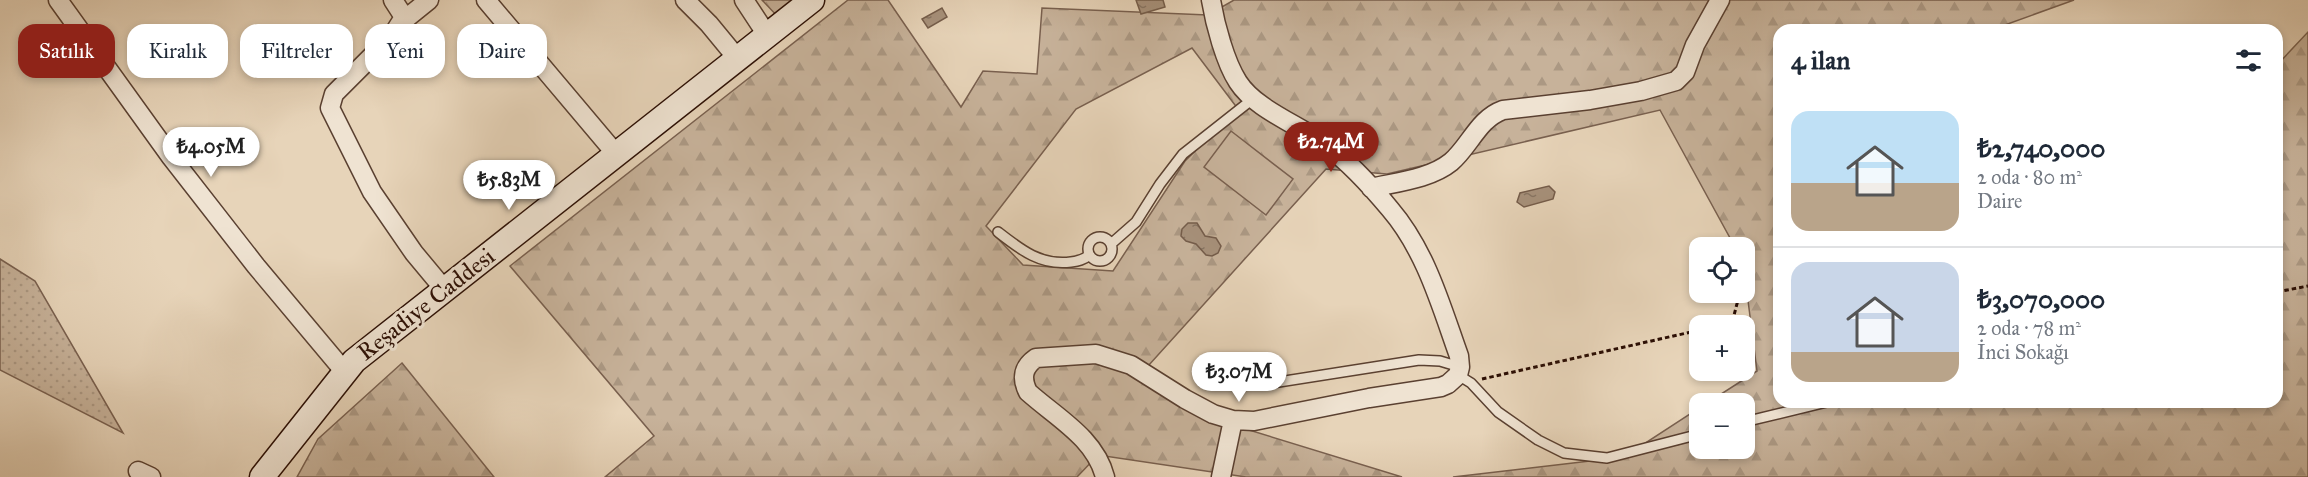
<!DOCTYPE html>
<html lang="tr">
<meta charset="utf-8">
<style>
body{margin:0;font-family:"IM FELL Great Primer",serif;background:#f6f6f7;color:#1f2937;height:100vh;display:flex;flex-direction:column;font-size:22px;white-space:nowrap}
*{box-sizing:border-box;margin:0}
p{font-size:20px;color:#747a83}
.icon{flex:none;width:33px;height:33px;fill:none;stroke:currentColor;stroke-width:2;stroke-linecap:round;stroke-linejoin:round}
.map{position:relative;flex:1;overflow:hidden}
.drawer{position:absolute;left:1773px;top:24px;width:510px;height:384px;display:flex;flex-direction:column;background:#fff;border-radius:18px;box-shadow:0 3px 9px #0003}
.drawer>*{flex:none}
.hud{position:absolute;left:18px;top:24px;width:570px;height:54px;display:flex;gap:12px}
.tools{position:absolute;left:1689px;top:237px;display:grid;gap:12px}
.tools a{display:grid;place-items:center;width:66px;height:66px;border-radius:12px;background:#fff;box-shadow:0 3px 9px #0003;font-size:30px}
.price{position:absolute;translate:-50% -51px;padding:0 14px;border-radius:21px;background:#fff;color:#222;font-size:20px;line-height:39px;filter:drop-shadow(0 2px 3px #0008)}
.price::after{content:'';position:absolute;left:50%;top:36px;width:18px;height:14px;margin-left:-9px;background:inherit;clip-path:polygon(0 0,100% 0,50% 100%)}
.price.selected{background:#8f2418;color:#fff}
ul{padding:0;list-style:none}
li{display:flex;align-items:center;gap:18px;height:150px;padding:0 18px}
li+li{border-top:2px solid #e0e1e3}
li span{display:grid;place-items:center;flex:none;width:168px;height:120px;border-radius:18px;color:#555}
li>.icon{margin-inline-start:auto}
span .icon{width:72px;height:72px;fill:#fffc;stroke-width:1}
li b{font-size:26px}
h2{display:flex;justify-content:space-between;align-items:center;height:72px;padding:0 18px;font-size:26px}
.pill{padding:0 21px;border-radius:18px;background:#fff;box-shadow:0 3px 9px #0003;font-size:21px;line-height:54px}
.pill.selected{background:#8f2418;color:#fff}
.map>svg:first-child{display:block}
.grass{fill:url(#grass-dots);stroke:#79604f;stroke-width:1.5}
.forest{fill:url(#forest-firs);stroke:#79604f;stroke-width:1.5;fill-rule:evenodd}
.garden{fill:#c7b29a;stroke:#79604f;stroke-width:1.5}
.water{fill:url(#water-ripples);stroke:#755d4b;stroke-width:1.5}
.lines{fill:none;stroke-linecap:round;stroke-linejoin:round}
.lane-casing{stroke:#5a4031;stroke-width:12}
.street-casing{stroke:#5a4031;stroke-width:21}
.secondary-casing{stroke:#2b0e04;stroke-width:27}
.path{stroke:#2b0e04;stroke-width:3;stroke-dasharray:4.5 3;stroke-linecap:butt}
.lane{stroke:#efe3d2;stroke-width:9}
.street{stroke:#efe3d2;stroke-width:18}
.secondary{stroke:#efe3d2;stroke-width:24}
.labels{text-anchor:middle;dominant-baseline:central;stroke-width:6;stroke-linejoin:round;paint-order:stroke}
.street-label{font-size:24px;fill:#2b0e04;stroke:#efe3d2}
</style>
<div class="map">
<svg width="2308" height="477" viewBox="0 0 2308 477">
<defs>
<pattern id="grass-dots" width="8" height="8" patternUnits="userSpaceOnUse" patternTransform="scale(1.5)"><rect width="8" height="8" fill="#c7b29a"/><path d="M2 2h.1M6 6h.1" fill="none" stroke="#ab9883" stroke-width="1.8" stroke-linecap="round"/></pattern>
<pattern id="forest-firs" width="22" height="20" patternUnits="userSpaceOnUse" patternTransform="scale(1.5)"><rect width="22" height="20" fill="#c7b29a"/><path d="M5 1l3.5 6h-7zM16 11l3.5 6h-7z" fill="#ab9883"/></pattern>
<pattern id="water-ripples" width="26" height="14" patternUnits="userSpaceOnUse" patternTransform="scale(1.5)"><rect width="26" height="14" fill="#a7917b"/><path d="M2 4q2-2 4 0t4 0M15 11q2-2 4 0t4 0" fill="none" stroke="#887563"/></pattern>
</defs>
<rect width="100%" height="100%" fill="#e7d4b9"/>
<filter id="stains"><feTurbulence type="fractalNoise" baseFrequency=".00333" numOctaves="4"/><feColorMatrix values="0 0 0 0 .2 0 0 0 0 .09 0 0 0 0 .02 0 0 0 .5 -.17"/></filter>
<radialGradient id="worn" r=".72"><stop offset=".6" stop-color="#630" stop-opacity="0"/><stop offset="1" stop-color="#630" stop-opacity=".3"/></radialGradient>
<path class="grass" d="M0 259 35 281 123 433 0 370Z"/>
<path class="forest" d="M762 0H797L779 18Z
M848 0H888L961 107 983 71 1037 74 1042 8 1208 15 1234 0H2074L2002 26 2003 30H1779V402H2277V65L2308 32V477H1453L1624 457 1699 408 1700 448H1744V404L1707 403 1757 371 1745 277 1744 248 1735 247 1660 110 1387 174 1326 169 1139 376 1236 426 1402 477H1246L1098 455 1077 477H605L654 436 510 266ZM1192 48 1238 109 1185 161 1113 271 1023 265 986 226 1076 109Z
M402 363 494 477H297L318 439Z"/>
<path class="garden" d="M1231 131 1293 179 1266 215 1204 167Z"/>
<path class="water" d="M1136 0H1163L1165 7 1141 14Z
M942 8 947 17 928 28 922 19Z
M1549 186 1555 192 1553 199 1524 207 1517 202 1520 193Z
M1188 223H1197L1205 236 1216 238 1221 246 1218 253 1212 256 1206 255 1196 244 1186 241 1181 236 1182 229Z"/>
<g class="lines">
<g class="lane-casing">
<path id="lane" d="M998 232C1021 250 1041 266 1071 262 1078 261 1084 260 1089 255
M1088 249a12 12 0 1 1 24 0a12 12 0 1 1-24 0Z
M1111 244 1136 222 1160 184 1183 154 1254 98
M1458 375 1471 383 1498 412 1538 440 1564 453 1607 458 1700 434
M1219 384 1240 385 1266 384 1419 360 1440 361 1460 367
M1744 422 1827 402"/>
</g>
<g class="street-casing">
<path id="street" d="M58 0 171 157 256 266 344 371
M393 0 404 17 392 36 334 94 330 108 372 192 414 253 444 289
M486 0 616 154
M685 0 709 24 737 58
M744 0 767 35
M403 21 429 0
M1371 188C1397 182 1430 179 1451 162 1470 146 1478 119 1503 110L1590 100 1641 91 1676 81 1685 72 1695 45 1720 0
M138 471 151 477
M1105 477C1095 438 1057 418 1028 392 1021 378 1023 367 1036 358L1096 354 1131 365 1185 399 1213 414 1233 420 1254 421 1369 398 1441 387 1448 384 1458 375 1460 367 1459 356C1441 306 1426 251 1390 209 1371 186 1350 163 1326 145 1300 125 1256 110 1238 82 1225 62 1215 24 1211 0
M1221 477 1233 420"/>
</g>
<g class="secondary-casing">
<path id="secondary" d="M262 477 354 361 812 0"/>
</g>
<path class="path" d="M2277 292 2308 286
M1719 326 1732 323 1740 292
M1482 379 1700 330"/>
<use href="#lane" class="lane"/>
<use href="#street" class="street"/>
<use href="#secondary" class="secondary"/>
</g>
<g class="labels">
<g class="street-label">
<text transform="translate(426 304) rotate(-38)">Reşadiye Caddesi</text>
</g>
</g>
<rect width="100%" height="100%" filter="url(#stains)"/>
<rect width="100%" height="100%" fill="url(#worn)"/>
</svg>
<div class="tools">
<a><svg class="icon" aria-label="locate" viewBox="0 0 24 24"><circle cx="12" cy="12" r="6"/><path d="M12 2v4M12 18v4M2 12h4M18 12h4"/></svg></a>
<a>+</a>
<a>−</a>
</div>
<b class="price selected" style="left:1331px;top:173px">₺2.74M</b>
<b class="price" style="left:211px;top:178px">₺4.05M</b>
<b class="price" style="left:509px;top:211px">₺5.83M</b>
<b class="price" style="left:1239px;top:403px">₺3.07M</b>
<div class="hud">
<a class="pill selected">Satılık</a>
<a class="pill">Kiralık</a>
<a class="pill">Filtreler</a>
<a class="pill">Yeni</a>
<a class="pill">Daire</a>
</div>
<section class="drawer">
<h2>4 ilan<svg class="icon" aria-label="filters" viewBox="0 0 24 24"><path d="M4 7h16M4 17h16"/><circle cx="9" cy="7" r="2"/><circle cx="15" cy="17" r="2"/></svg></h2>
<ul>
<li><span style="background:linear-gradient(#bfe0f5 60%,#b9a48a 0)"><svg class="icon" aria-label="home" viewBox="0 0 24 24"><path d="M3 11l9-7 9 7M6 9v11h12V9"/></svg></span><div><b>₺2,740,000</b><p>2 oda · 80 m²</p><p>Daire</p></div></li>
<li><span style="background:linear-gradient(#c9d6e8 75%,#b9a48a 0)"><svg class="icon" aria-label="home" viewBox="0 0 24 24"><path d="M3 11l9-7 9 7M6 9v11h12V9"/></svg></span><div><b>₺3,070,000</b><p>2 oda · 78 m²</p><p>İnci Sokağı</p></div></li>
</ul>
</section>
</div>
